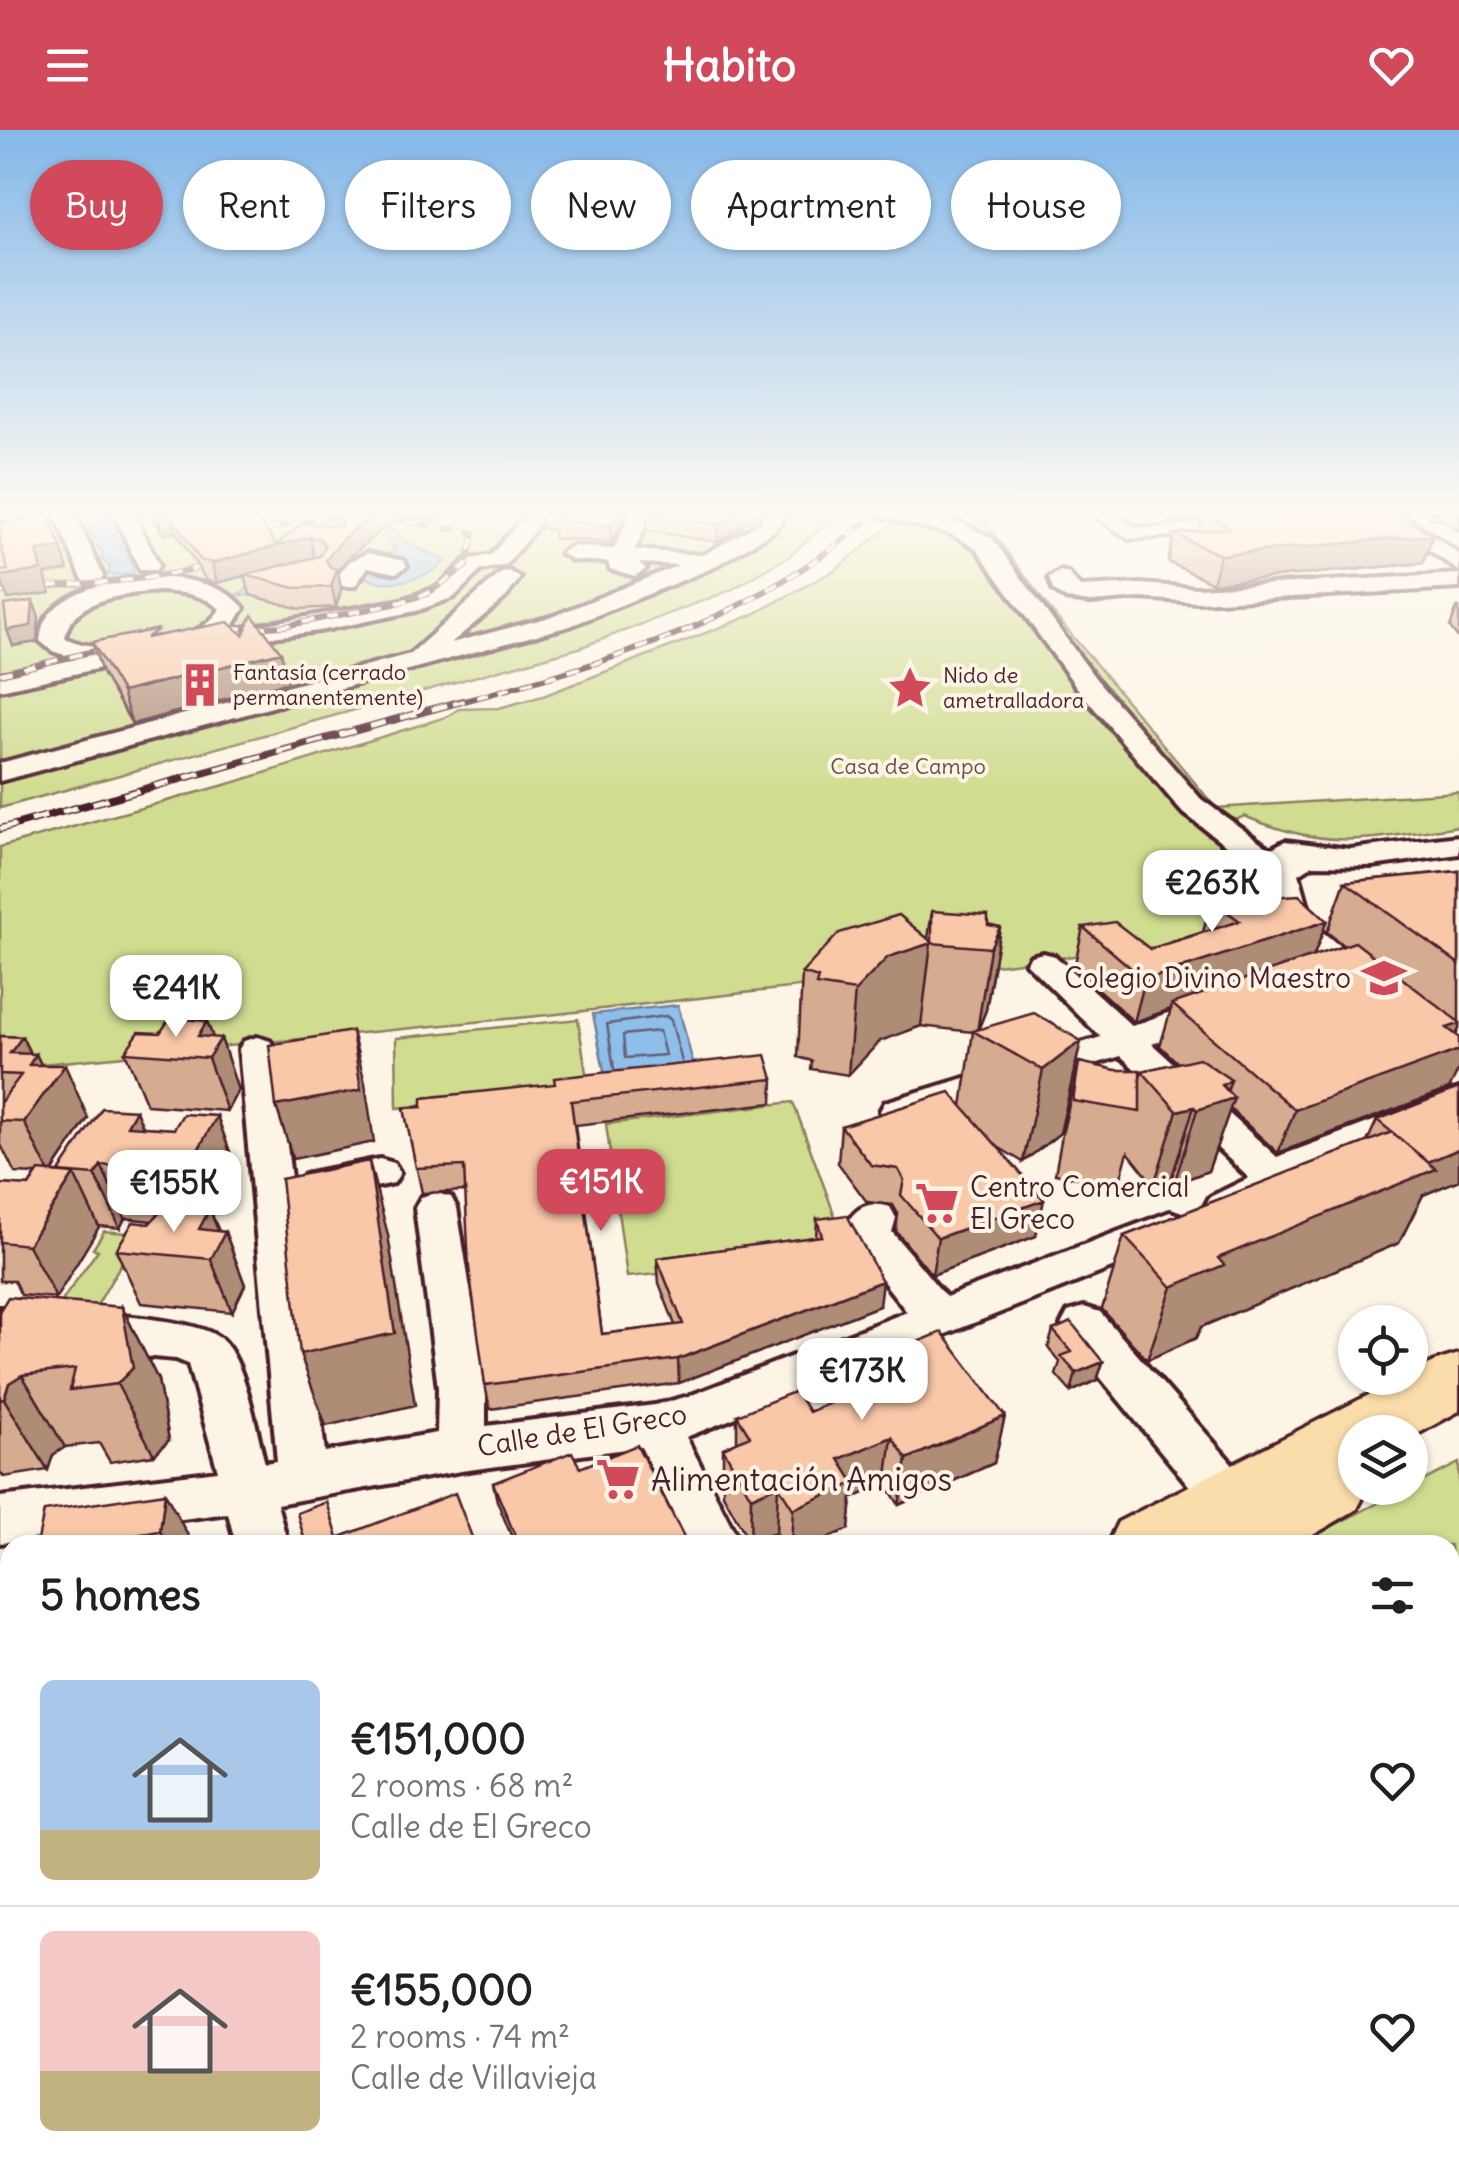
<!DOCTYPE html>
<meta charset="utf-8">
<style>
body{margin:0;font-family:Delius,sans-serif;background:#f2f2f2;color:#202124;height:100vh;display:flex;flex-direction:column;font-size:38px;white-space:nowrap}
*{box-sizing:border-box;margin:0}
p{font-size:32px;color:#757577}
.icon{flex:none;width:55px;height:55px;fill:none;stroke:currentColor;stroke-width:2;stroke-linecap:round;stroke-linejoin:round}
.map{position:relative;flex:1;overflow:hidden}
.sheet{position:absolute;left:0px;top:1405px;width:1460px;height:640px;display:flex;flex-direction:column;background:#fff;border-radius:30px 30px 0 0;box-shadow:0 2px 8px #0004}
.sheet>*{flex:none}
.guide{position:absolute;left:30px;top:30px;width:1400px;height:90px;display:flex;gap:20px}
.controls{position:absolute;left:1338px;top:1175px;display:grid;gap:20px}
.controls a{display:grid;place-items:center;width:90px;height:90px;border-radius:50%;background:#fff;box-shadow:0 2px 8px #0004;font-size:50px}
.price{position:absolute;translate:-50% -85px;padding:0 22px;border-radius:20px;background:#fff;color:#222;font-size:32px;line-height:65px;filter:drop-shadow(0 2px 5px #0008)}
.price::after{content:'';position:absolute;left:50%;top:60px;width:30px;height:22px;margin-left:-15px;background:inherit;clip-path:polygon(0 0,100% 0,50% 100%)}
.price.current{background:#d1495b;color:#fff}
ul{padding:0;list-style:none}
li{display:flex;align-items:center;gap:30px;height:250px;padding:0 40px}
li+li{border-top:2px solid #e0e0e0}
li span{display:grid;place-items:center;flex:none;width:280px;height:200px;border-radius:15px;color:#555}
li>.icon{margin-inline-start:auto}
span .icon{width:120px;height:120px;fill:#fffc;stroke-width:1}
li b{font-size:42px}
h2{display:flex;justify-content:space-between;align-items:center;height:120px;padding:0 40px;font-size:42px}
.pill{padding:0 35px;border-radius:45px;background:#fff;box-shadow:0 2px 8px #0004;font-size:35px;line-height:90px}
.pill.current{background:#d1495b;color:#fff}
header{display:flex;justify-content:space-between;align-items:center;height:130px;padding:0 40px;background:#d1495b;color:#fff;font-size:45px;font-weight:800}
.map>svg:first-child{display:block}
.green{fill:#d0dc8f;stroke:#8d7e5d;stroke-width:2.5}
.water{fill:#8ebfea;stroke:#737f9e;stroke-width:2.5;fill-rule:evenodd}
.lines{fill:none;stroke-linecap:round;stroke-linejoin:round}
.shore{stroke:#655f77;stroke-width:2.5}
.minor-casing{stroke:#4a1f2b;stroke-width:8}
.highway-casing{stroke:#4a1f2b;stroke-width:7}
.minor{fill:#fcf5e5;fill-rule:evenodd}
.highway{fill:#fbddab;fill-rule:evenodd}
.rail-far1-casing{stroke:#4a1f2b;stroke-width:6}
.rail-casing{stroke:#4a1f2b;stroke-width:8}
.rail-far1{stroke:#fcf5e5;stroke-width:4;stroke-dasharray:12;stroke-linecap:butt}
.rail{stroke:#fcf5e5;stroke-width:5;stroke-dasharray:16;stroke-linecap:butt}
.wall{fill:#d6ac91;stroke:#4a1f2b;stroke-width:2.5}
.shaded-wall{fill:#ae8c76;stroke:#4a1f2b;stroke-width:2.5}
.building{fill:#f9c8a9;stroke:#4a1f2b;stroke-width:2.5}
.labels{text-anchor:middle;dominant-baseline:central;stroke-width:8;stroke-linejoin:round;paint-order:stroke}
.far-poi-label{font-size:22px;fill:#4a1f2b;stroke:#fcf5e5;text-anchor:start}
.far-park-label{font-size:22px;fill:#6c4e44;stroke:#fcf5e5}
.poi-label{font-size:28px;fill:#4a1f2b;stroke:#fcf5e5;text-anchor:end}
.street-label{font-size:28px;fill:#4a1f2b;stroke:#fcf5e5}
.near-poi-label{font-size:32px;fill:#4a1f2b;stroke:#fcf5e5;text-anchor:start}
</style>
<header><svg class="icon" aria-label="menu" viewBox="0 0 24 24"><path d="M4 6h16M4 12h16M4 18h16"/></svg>Habito<svg class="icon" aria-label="heart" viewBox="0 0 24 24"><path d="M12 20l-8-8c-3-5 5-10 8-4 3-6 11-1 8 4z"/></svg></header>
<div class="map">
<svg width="1459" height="2045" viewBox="0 0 1459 2045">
<rect width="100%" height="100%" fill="#fcf5e5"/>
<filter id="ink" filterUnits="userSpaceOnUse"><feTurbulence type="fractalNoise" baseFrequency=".01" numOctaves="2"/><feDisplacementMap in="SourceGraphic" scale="20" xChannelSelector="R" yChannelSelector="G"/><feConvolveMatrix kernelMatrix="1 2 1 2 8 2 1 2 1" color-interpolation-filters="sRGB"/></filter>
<g filter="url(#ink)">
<path class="green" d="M0 382H834L835 386 788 427 731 460 579 518 0 678Z
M884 382H978L1049 478 1216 678 1459 662V696C1370 709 1330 722 1244 686L1215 700 1267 735 1285 795 1200 812 548 885 0 938V717L232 653 446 587 459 579 499 578 543 566 752 485 835 440 896 391Z
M578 889 588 956 397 978 396 908Z
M793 972 843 1108 818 1129 627 1147 606 994Z
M104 1101 138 1104 95 1179 59 1175 98 1120 93 1119Z
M1459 1333V1493L1450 1492V1415H1294Z
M58 2035H396L378 2045H38Z"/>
<path class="water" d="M83 382 111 386 110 394 117 400 114 406 123 410 119 417 128 422 134 444 108 445 110 437 102 430V421L92 413 94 406 85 397 87 386Z
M353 391 389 396 407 413 445 431C431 447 393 457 372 450 364 447 360 442 350 443 312 446 273 469 237 465L251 456C256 413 317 393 353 391ZM357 395 384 400 395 421 371 434 264 456C269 417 321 392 357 395Z
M678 875 696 945 607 956 593 884Z"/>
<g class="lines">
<path class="shore" d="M659 901 665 925 625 928 623 905Z
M614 939 607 894 666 886 671 890 682 932"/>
<g class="minor-casing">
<path id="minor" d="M54 382H74L103 446 100 451H84L81 446Z
M113 382H133L159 435 156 440H140Z
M528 382H549L506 435 481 440 454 467 416 481 319 501 203 516 0 560V544L77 529 52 521 40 511C41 504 42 495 46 489 77 440 208 432 244 478L231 500 402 470 438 457 466 430 491 425ZM160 461C183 463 202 463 220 479 196 519 104 527 65 508 71 467 127 464 160 461Z
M631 382H651L635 420 703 425 760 393 764 382 786 385 774 401 712 438 570 496 0 651V633L410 524 501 443 509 441 520 448 506 467 451 513 554 486 679 435 639 433 646 439 635 446 610 439 608 432 572 430 561 423 572 416 614 419Z
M876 382H914L965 395 992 408 1096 549 1201 669 1270 719 1285 711 1350 719 1459 706V724L1372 736 1313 735 1299 744 1313 794 1377 847 1382 854 1377 861 1365 865 1353 861 1286 805 1268 747 1181 681 1078 559 976 418 951 404 879 386Z
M1089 382H1113L1134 397 1151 398 1253 388 1263 394 1253 400 1129 409Z
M1375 382H1399L1459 424V441Z
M367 423 404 431 407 436 396 443 368 437 355 456H337L334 451 349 432Z
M1060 441 1068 443 1080 457 1140 454 1197 458 1459 444V458L1197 472 1140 468 1091 472 1066 469 1053 460 1049 448Z
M1043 823 1055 826 1132 896 1206 869 1219 866 1232 869 1237 877 1232 885 1152 914 1277 1027 1459 959V986L1286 1055C1273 1079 1238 1097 1210 1089L1204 1078 1210 1067 1249 1048 1121 926 899 994 885 990 880 981 885 972 1101 907 1026 833 1031 826Z
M257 907 270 911 275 919 325 1322 437 1303 438 1258 415 1078 421 1067 436 1063 451 1067 457 1078 486 1258V1296L655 1275 689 1266 907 1182 862 1124 846 1095C857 1076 869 1071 890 1077L896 1088 892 1102 946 1167 1170 1082 1185 1087 1191 1098 1185 1109 686 1307 741 1415H689L641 1317 461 1341 277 1374 288 1415H236L228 1383 0 1413V1367L218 1341 188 1234 176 1229 0 1214V1178C44 1182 192 1183 221 1209 246 1231 256 1301 265 1333L277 1331 239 919 244 911Z
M380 1029 394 1033 400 1043 394 1053 319 1069 305 1064 299 1054 305 1044Z
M1084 1177 1100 1182 1250 1354 1257 1370 1250 1386 1232 1392 1214 1386 1068 1208 1061 1195 1068 1182Z
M1450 1919 1459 1920V1988L1450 1987Z
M449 2035H533L529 2045H444Z"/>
</g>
<g class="highway-casing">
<path id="highway" d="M1459 1224V1281L1410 1308V1302H1355V1358H1368L1357 1379 1296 1415H1107L1118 1392 1436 1231Z
M10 1929V2035H56L52 2045H0V1934Z"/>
</g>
<use href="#minor" class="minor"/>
<use href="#highway" class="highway"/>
<g class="rail-far1-casing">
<path id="rail-far1" d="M0 462C76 449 152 458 225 428
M207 500 284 496 394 474 427 464 466 436 474 403 384 387 328 386 271 399 267 403 273 414 264 420
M0 544 90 522 120 520
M453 574C612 531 751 493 877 382"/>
</g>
<g class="rail-casing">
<path id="rail" d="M0 699 462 571"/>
</g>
<use href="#rail-far1" class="rail-far1"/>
<use href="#rail" class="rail"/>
</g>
<path class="wall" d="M140 382H259L258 390 276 415 341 396V382H444L436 390 406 386 386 396 346 430 338 441 341 460 336 477 300 479 250 465 245 446 217 453 206 450 176 402 163 404 151 385 141 384Z
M540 382H629L611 413 554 408 553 400 541 398Z
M1156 382H1391L1433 405 1423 433 1213 453 1168 432 1174 404 1199 401 1202 389 1172 392Z
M1424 382H1459V401L1440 388 1431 389Z
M647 384 754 387 718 412 647 401Z
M1457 478H1459V509L1450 497Z
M161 505 288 552 132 594 102 543 92 512Z
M1459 741V899L1456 904 1449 959 1278 1023 1230 979 1208 1041 1174 1054 1171 1050 1154 1055 1128 1022 1119 1055 1055 1044 1062 1005 1079 932 1140 948 1142 941 1178 933 1160 916 1171 879 1134 892 1074 838 1083 797 1150 819 1203 802 1212 771 1314 826 1344 816 1327 802 1345 752Z
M932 781 1000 797 986 880 978 900 1081 911 1060 1003 1023 1032 998 1017 1036 1106 932 1145 896 1101 898 1084 893 1075 867 1072 838 1033 841 996 962 976 973 902 921 896 880 911 848 945 811 939 812 931 798 927 802 843 928 809Z
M0 906 22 907 30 924 88 988 52 1042H59L143 997 174 999 217 986 236 1039 212 1085 219 1101 225 1102 245 1155 232 1182 141 1173 116 1120 152 1091 125 1088 120 1098 99 1096 56 1168 21 1165 14 1151H0V1054L29 1056 36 1044 15 1043 0 1013Z
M212 907 238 960 227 981 147 975 125 922Z
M773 949 772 973 575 995 602 1204 675 1195 659 1153 657 1128 816 1107 817 1089 879 1176 679 1253 490 1279 485 1255 466 1061 422 1063 404 978Z
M1459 958V1050L1423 1065 1399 1113 1201 1197 1196 1208 1147 1230 1102 1179 1124 1106 1367 1012 1377 990Z
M122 1177 158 1250 169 1310 154 1325 110 1332 99 1313 65 1317 53 1325 48 1340 4 1347 0 1342V1180Z
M1053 1200 1103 1232 1097 1250 1071 1262 1056 1245 1060 1232 1048 1218Z
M883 1226 1005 1286 994 1333 899 1375 886 1354 852 1368 849 1399 812 1415H784L776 1402 750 1413 723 1364V1318L737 1312V1285L809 1282 857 1262 858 1255 880 1245Z
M580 1338 688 1415H515L497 1371 493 1353Z
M165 1363 192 1415H37Z
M1450 1550H1459V1916L1450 1915Z
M1026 2035H1450L1459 2045H1027Z"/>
<path class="shaded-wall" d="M0 382H46L49 390 0 400Z
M248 382H259L257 400 236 389Z
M376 382H405L406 386 386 396 346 430 338 441 341 460 336 477 326 430 342 410Z
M435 382H444L436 390Z
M618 382H629L611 413 610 396Z
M737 382H754V387L718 412V395Z
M1174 382H1204L1202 389 1172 392Z
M1434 382H1441L1440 388 1431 389Z
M170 383 176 402 163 404 157 385Z
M1433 405 1423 433 1213 453 1220 425Z
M310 407 314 427 217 453 212 433Z
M61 417 68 440 45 444 50 463 8 469 0 446 37 421Z
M33 471 39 487 37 512 13 516 7 500Z
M281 522 288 552 132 594 122 562Z
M1327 791 1311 833 1172 874 1171 879 1134 892 1145 850Z
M1000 797 986 880 977 902 990 818Z
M931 813 921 896 880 911 848 945 855 861 888 827Z
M207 891 216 916 221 908 238 960 227 981 208 928 198 906Z
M1459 892V899L1446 925 1459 920V939L1449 959 1278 1023 1295 980Z
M352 901 365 953 374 1012 293 1029 276 976Z
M22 907 33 929 36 924 51 955 65 935 88 988 50 1045 24 992 43 965 10 923Z
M1081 911 1060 1003 1023 1032 1043 940Z
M1231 950 1224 971 1234 968 1208 1041 1174 1054 1197 980 1222 955Z
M1194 977 1171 1050 1154 1055 1177 981Z
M136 980 158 1033 127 996Z
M217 986 236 1039 212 1085 221 1109 225 1102 245 1155 232 1182 180 1052Z
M1459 1019V1050L1423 1065 1399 1113 1201 1197 1196 1208 1147 1230 1172 1157 1218 1128 1427 1032Z
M369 1031 388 1105 415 1275 326 1296 300 1224Z
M101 1035 125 1088 120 1098 95 1045Z
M74 1044 99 1097 56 1168 28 1115Z
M1044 1070 1036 1106 932 1145 938 1108Z
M882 1151 879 1176 679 1253 678 1229Z
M122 1177 158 1250 169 1310 154 1325 117 1254Z
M1103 1232 1097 1250 1071 1262 1076 1243Z
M22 1245 65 1317 53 1325 48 1340 4 1269 9 1253Z
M1005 1286 994 1333 899 1375 907 1329Z
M892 1307 886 1354 852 1368 849 1399 812 1415H791L793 1379 839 1329Z
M778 1355 776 1402 750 1413 751 1367Z
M165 1363 192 1413V1415H168L160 1401Z
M136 1405 142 1415H128Z
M1 1505 10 1517V1608Z
M10 1746V1804L1 1808 0 1750Z"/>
<path class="building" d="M156 382H248L236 389 258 390 276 415 303 393 341 396V382H376L342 410 326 430 330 437 337 439 331 457 295 458 245 445 320 426 325 416 320 409 310 407 212 433 200 430 170 383 157 385Z
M550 382H618L610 396 553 390 562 385Z
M647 382H737L718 395 647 384Z
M1206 382H1391L1433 405 1220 425 1174 404 1230 398Z
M48 385 61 417 37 421 42 440 0 446V441L8 440 0 413V394Z
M33 471 31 496 7 500 4 475Z
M252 485 281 522 122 562 92 512 159 499 146 508 228 492 243 505Z
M1459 741V834L1345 752Z
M1299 765 1327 791 1145 850 1083 797 1115 792 1150 819 1240 791 1212 771Z
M932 781 988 785V795L1000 797 990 818 931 813 888 827 855 861 816 855 818 848 802 843 839 803 899 785 932 812Z
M1355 812 1459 892V894L1447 898 1459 907V920L1295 980 1172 874Z
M1034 883 1081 911 1043 940 973 901Z
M170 888 207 891 198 906 221 908 208 928 125 922 139 902 160 903Z
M352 901 361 960 276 976 269 915Z
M0 906 22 907 10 923 36 924 29 935H65L24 992 0 991V973L21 945 0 944Z
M766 925 773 949 571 971 602 1204 683 1194 657 1128 822 1106 817 1089 847 1085 882 1151 678 1229 485 1255 469 1138 464 1036 416 1038 404 978 422 977V968L555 954 554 948Z
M1199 928 1231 950 1222 955 1234 968 1197 980 1194 977 1177 981 1142 941Z
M1079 932 1116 940H1140V982L1073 971Z
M1459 958V1019L1428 1032 1377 990Z
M950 962 1044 1070 938 1108 901 1065 904 1050 898 1039 871 1035 841 996Z
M102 978 136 980 127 996 174 999 183 984 217 986 180 1052 145 1049 150 1040 101 1035 95 1045 59 1042Z
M1392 1002 1436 1039 1218 1128 1224 1135 1172 1157 1124 1106Z
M369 1031 395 1203 300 1224 281 1049Z
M39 1041 74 1044 28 1115 0 1112V1054L29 1056Z
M167 1075 210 1079 199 1099 225 1102 211 1129 116 1120 133 1092 149 1094Z
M8 1167 122 1177 133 1238 117 1254 70 1260 75 1239 22 1245 9 1253 4 1269 0 1270V1180Z
M1071 1192 1103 1232 1076 1243 1061 1226 1072 1222 1053 1200Z
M942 1202 1005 1286 907 1329 892 1307 839 1329 854 1353 793 1379 778 1355 751 1367 723 1318 750 1306 737 1285 796 1261 809 1282 861 1260 858 1255 893 1240 883 1226Z
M637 1315 688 1415H519L493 1353 572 1322 580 1338Z
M165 1363 160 1401 136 1405 128 1415H37L44 1381Z
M455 1363 475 1415H306L297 1383 327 1372 338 1408Z
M1 1505 10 1608V1746L0 1750Z
M1450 1550H1459V1639H1450Z
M1450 1768H1459V1821L1450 1791Z
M1450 2006H1459V2045H1039L1038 2035H1450Z"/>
</g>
<linearGradient id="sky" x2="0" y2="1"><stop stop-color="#84b8e9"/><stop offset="0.57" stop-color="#fefaf3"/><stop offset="1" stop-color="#fefaf3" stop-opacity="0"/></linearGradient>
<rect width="1459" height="669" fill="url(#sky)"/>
<defs>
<g id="building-bare" transform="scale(3.45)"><path d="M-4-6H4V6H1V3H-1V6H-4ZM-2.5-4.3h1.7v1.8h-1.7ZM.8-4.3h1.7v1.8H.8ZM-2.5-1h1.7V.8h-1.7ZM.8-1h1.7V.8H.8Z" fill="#d1495b" stroke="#fcf5e5" stroke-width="2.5" paint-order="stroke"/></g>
<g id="sight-bare" transform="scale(3.45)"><path d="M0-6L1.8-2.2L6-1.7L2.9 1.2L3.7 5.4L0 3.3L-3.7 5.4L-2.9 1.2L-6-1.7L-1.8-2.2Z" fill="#d1495b" stroke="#fcf5e5" stroke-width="2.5" paint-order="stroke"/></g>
<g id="school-bare" transform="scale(3.45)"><path d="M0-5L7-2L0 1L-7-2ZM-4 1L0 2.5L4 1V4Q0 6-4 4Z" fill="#d1495b" stroke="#fcf5e5" stroke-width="2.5" paint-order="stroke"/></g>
<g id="supermarket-bare" transform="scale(3.45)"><path d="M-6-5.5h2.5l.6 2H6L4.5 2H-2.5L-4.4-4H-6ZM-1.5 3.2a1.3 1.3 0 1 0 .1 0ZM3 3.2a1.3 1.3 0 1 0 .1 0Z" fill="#d1495b" stroke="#fcf5e5" stroke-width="2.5" paint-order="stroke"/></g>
</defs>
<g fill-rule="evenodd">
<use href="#building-bare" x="200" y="555"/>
<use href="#sight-bare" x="910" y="558"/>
<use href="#school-bare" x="1384" y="848"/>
<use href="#supermarket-bare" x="937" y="1073"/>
<use href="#supermarket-bare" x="618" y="1349"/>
</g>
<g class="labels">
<g class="far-poi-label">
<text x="233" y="542">Fantasía (cerrado<tspan x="233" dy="25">permanentemente)</tspan></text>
<text x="943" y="545">Nido de<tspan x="943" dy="25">ametralladora</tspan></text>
</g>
<g class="far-park-label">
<text x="908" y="636">Casa de Campo</text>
</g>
<g class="poi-label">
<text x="1351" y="848">Colegio Divino Maestro</text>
<text x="970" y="1057" text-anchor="start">Centro Comercial<tspan x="970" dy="32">El Greco</tspan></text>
</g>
<g class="street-label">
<text transform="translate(582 1300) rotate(-9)">Calle de El Greco</text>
</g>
<g class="near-poi-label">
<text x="651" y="1349">Alimentación Amigos</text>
</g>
</g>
</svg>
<div class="controls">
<a><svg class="icon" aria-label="locate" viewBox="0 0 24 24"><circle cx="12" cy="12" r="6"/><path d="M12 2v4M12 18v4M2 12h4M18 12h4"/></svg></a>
<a><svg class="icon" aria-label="layers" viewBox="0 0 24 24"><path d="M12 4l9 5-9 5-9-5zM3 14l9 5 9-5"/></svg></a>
</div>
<b class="price" style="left:1212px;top:805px">€263K</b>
<b class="price" style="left:176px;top:910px">€241K</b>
<b class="price current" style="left:601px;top:1104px">€151K</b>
<b class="price" style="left:174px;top:1105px">€155K</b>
<b class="price" style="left:862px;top:1293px">€173K</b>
<div class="guide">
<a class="pill current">Buy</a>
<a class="pill">Rent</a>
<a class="pill">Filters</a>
<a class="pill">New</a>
<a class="pill">Apartment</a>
<a class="pill">House</a>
</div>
<section class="sheet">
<h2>5 homes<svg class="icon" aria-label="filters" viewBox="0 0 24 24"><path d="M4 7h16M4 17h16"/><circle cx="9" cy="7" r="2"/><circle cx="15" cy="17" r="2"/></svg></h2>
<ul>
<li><span style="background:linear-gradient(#a9c7e8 75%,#c2b280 0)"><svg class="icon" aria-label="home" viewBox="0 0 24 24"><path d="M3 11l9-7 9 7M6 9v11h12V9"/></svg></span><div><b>€151,000</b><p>2 rooms · 68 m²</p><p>Calle de El Greco</p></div><svg class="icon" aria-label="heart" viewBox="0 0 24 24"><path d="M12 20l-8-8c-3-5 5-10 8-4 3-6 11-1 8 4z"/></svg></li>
<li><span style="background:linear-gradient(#f6c9c9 70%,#c2b280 0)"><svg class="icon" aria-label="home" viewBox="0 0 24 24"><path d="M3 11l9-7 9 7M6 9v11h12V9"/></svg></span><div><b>€155,000</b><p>2 rooms · 74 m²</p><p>Calle de Villavieja</p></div><svg class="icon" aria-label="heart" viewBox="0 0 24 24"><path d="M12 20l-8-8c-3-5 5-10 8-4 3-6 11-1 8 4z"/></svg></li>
</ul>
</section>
</div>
